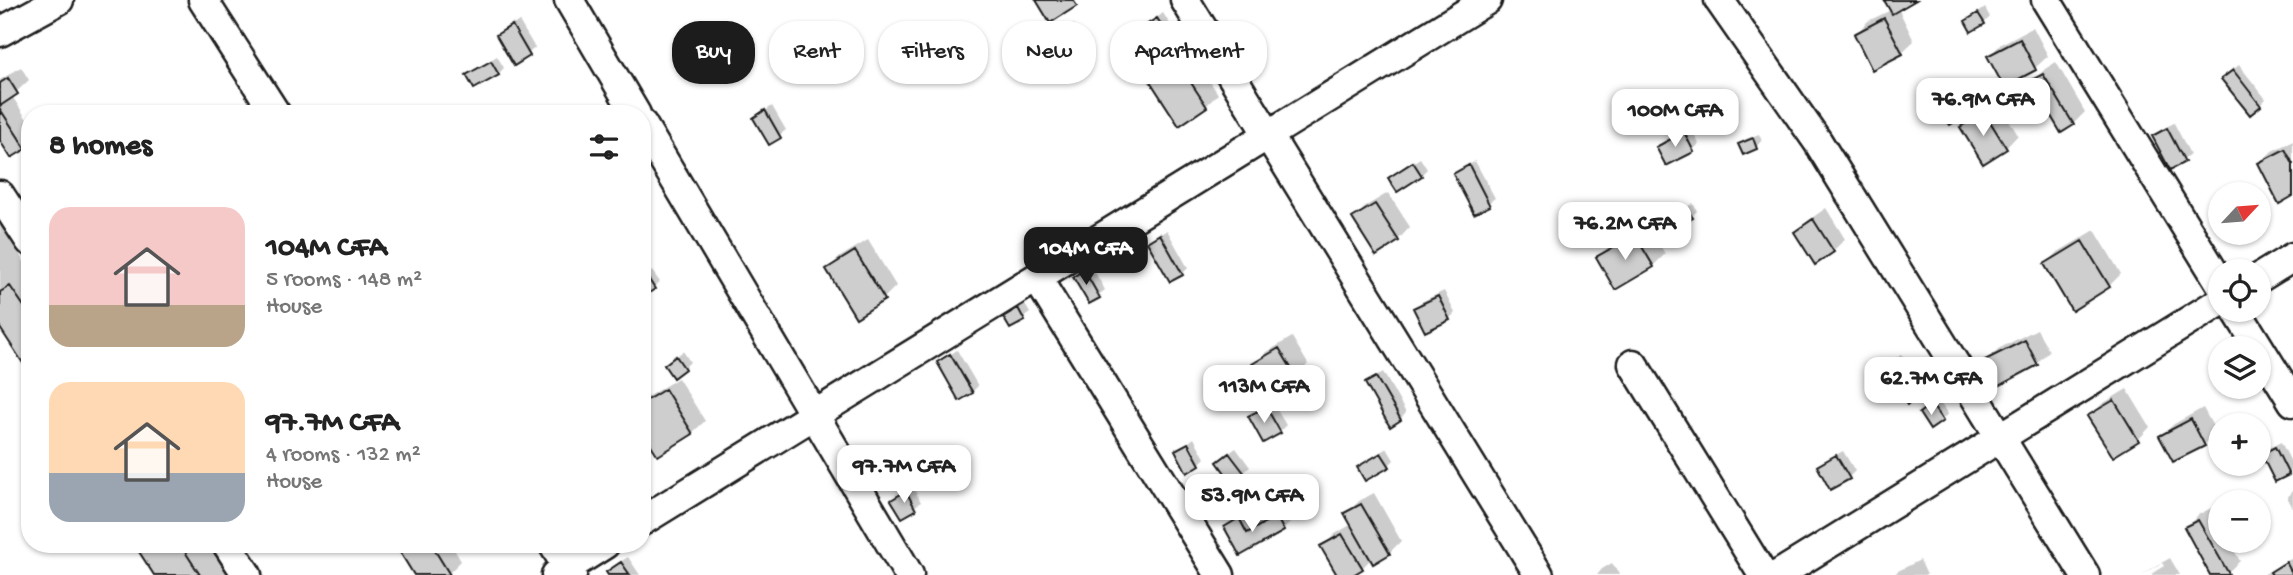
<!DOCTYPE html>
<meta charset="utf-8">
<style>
body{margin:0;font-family:"Gochi Hand",sans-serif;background:#f2f2f2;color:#222;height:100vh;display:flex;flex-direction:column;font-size:26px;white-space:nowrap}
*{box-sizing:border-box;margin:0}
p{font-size:23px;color:#767676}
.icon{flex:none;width:38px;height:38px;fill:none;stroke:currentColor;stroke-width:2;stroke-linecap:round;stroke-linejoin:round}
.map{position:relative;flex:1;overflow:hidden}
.side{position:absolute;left:21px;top:105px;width:630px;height:448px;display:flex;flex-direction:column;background:#fff;border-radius:28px;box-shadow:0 2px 5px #0004}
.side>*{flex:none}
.top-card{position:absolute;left:672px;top:21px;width:665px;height:63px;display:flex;gap:14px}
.needle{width:46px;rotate:64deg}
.tools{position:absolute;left:2208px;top:182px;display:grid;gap:14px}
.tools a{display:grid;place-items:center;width:63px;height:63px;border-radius:50%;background:#fff;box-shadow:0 2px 5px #0004;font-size:35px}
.price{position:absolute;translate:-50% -60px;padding:0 16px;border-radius:14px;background:#fff;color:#222;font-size:23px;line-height:46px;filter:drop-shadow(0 2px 4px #0008)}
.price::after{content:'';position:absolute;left:50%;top:42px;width:21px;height:16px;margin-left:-10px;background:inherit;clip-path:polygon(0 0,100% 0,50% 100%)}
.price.selected{background:#1c1c1c;color:#fff}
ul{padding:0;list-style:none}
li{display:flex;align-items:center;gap:21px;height:175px;padding:0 28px}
li span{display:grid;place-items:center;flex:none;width:196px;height:140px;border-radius:21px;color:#555}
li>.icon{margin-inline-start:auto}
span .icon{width:84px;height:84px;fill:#fffc;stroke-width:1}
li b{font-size:30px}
h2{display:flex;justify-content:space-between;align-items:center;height:84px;padding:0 28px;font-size:30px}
.chip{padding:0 24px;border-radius:28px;background:#fff;box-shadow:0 2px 5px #0004;font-size:24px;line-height:63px}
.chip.selected{background:#1c1c1c;color:#fff}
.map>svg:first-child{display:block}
.shadow{fill:#0003}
.building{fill:#cecece;stroke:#1c1c1c;stroke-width:2}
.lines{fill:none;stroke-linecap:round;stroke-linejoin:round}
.street-casing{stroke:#1c1c1c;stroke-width:33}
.street{stroke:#fff;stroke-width:28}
</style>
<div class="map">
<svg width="2293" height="575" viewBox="0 0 2293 575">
<rect width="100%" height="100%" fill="#fff"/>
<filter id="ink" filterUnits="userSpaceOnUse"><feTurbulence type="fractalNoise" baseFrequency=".0143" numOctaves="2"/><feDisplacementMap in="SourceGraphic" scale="14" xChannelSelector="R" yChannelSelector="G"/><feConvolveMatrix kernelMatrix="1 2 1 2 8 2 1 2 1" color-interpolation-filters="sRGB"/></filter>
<g filter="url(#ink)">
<path class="shadow" d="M1886 0H1912L1898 8 1914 41 1901 53 1856 34 1868 21 1891 10Z
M1985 8 1990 17 1984 23 1967 21Z
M1163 13 1180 40 1175 46 1142 30Z
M519 21 535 48 515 63 498 35Z
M1074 24 1089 47 1083 53 1053 40Z
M2033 27 2048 56 2035 68 2004 85 1989 56 2001 44Z
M1189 49 1218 94 1206 106 1150 78 1162 66Z
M497 56 504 68 498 74 469 75 475 69Z
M2056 62 2085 112 2073 124 2033 81 2045 69Z
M2239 65 2266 99 2260 105 2229 73Z
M21 67 29 80 12 96 30 124V142L24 148 0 138V80Z
M1954 86 1970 108 1964 114 1936 101Z
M1997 101 2018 135 2006 148 1962 127 1975 114Z
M772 106 786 130 769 143 755 118Z
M2174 123 2190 154 2171 168 2154 136 2160 130Z
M1691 127 1699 144 1693 150 1667 164 1658 147 1664 141Z
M1759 134 1762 141 1756 147 1740 145 1746 139Z
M2293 141V195L2260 163 2272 151Z
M1420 158 1427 169 1421 175 1390 178Z
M1475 161 1495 198 1475 212 1455 174Z
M1388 193 1410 227 1398 240 1354 219 1366 206Z
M1693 203 1697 211 1691 217 1675 216Z
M1826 208 1845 239 1833 251 1796 232 1809 220Z
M0 223 30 271V370L0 323Z
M1648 224 1665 254 1653 266 1598 257 1611 245Z
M1167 230 1188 268 1182 274 1149 242Z
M2095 230 2121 274 2109 286 2046 264 2058 252Z
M868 240 896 286 884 298 828 269 840 257Z
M1091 265 1105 290 1089 302 1075 277Z
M652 271 660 282 644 294 642 290V278Z
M1444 291 1455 313 1449 319 1415 308 1421 302Z
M1024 303 1030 313 1011 327 1005 317Z
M2037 329 2049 351 2037 363 1985 362 1998 349Z
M1292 337 1308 364 1296 377 1255 364 1267 352Z
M642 346 648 354 642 360Z
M957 350 978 386 972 392 939 362Z
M683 351 690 362 684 368 666 365Z
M1902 354 1925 389 1908 403 1885 368Z
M1383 372 1406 413 1400 419 1367 383Z
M678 378 705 421 692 433 642 427V400Z
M2127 389 2150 427 2138 440 2090 416 2102 404Z
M1938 400 1948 414 1942 419 1927 407Z
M1272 402 1286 425 1280 431 1250 417 1256 411Z
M2203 408 2216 432 2204 445 2161 436 2174 424Z
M1194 438 1205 458 1199 464 1177 451Z
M2281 442 2293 466 2288 474 2263 454 2269 448Z
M1236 448 1250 467 1234 481 1225 456Z
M1387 448 1394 460 1388 466 1359 467 1365 461Z
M1843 451 1855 471 1849 477 1819 467 1825 461Z
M913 487 921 502 902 516 894 501Z
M1229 489 1235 500 1229 506 1208 503Z
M2293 490V508L2287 497Z
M1374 493 1401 541 1389 553 1372 558 1362 568 1350 575H1339L1323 547 1335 534 1352 524 1346 514 1359 501Z
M1289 505 1296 517 1283 530 1241 554 1226 528 1238 515 1252 507 1260 521Z
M2211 508 2221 527V541H2229L2240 561 2228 572 2230 575H2212L2186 528 2198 515Z
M136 544H209L229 575H156Z
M397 544H451L461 561 447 575H416Z
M628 557 640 575H610L608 572 614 566Z
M2170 558 2180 575H2150L2165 566 2163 563 2141 575Z
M2293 558V575H2263L2283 563Z
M1920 560 1927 575H1894L1898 571Z
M1612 563 1620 575H1597L1602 569Z"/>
<path class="building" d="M1036 0H1073L1077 6 1050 23Z
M1884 0H1916L1892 14Z
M1978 13 1985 24 1971 32 1965 21Z
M1157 18 1176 48 1159 58 1140 29Z
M1884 18 1903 54 1872 70 1854 34Z
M512 25 530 56 514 66 496 35Z
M1068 29 1084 54 1067 65 1051 39Z
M2020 39 2036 70 2004 87 1987 56Z
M1176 60 1207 107 1179 126 1148 78Z
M491 61 499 75 474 89 466 75Z
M2233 70 2261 106 2250 115 2221 79Z
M2043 74 2074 125 2061 133 2030 81Z
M8 78 18 94 0 106V83Z
M1948 91 1965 115 1950 125 1933 101Z
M0 109 26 149 11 158 0 141Z
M765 110 781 138 769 145 753 118Z
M1984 112 2007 149 1983 164 1960 127Z
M2167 128 2185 162 2170 170 2152 136Z
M1684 132 1694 152 1666 166 1656 147Z
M1753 138 1757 149 1743 155 1738 144Z
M2285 149 2293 164V196L2279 204 2258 163Z
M1413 162 1422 176 1397 192 1388 178Z
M1469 165 1490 206 1474 214 1453 174Z
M1375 204 1399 241 1376 256 1352 218Z
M1686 208 1693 218 1680 226 1673 216Z
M1813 219 1834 252 1815 265 1794 232Z
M1160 234 1183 275 1170 282 1147 242Z
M1635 235 1654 267 1615 290 1596 257Z
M2082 241 2110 287 2072 311 2044 264Z
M855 251 885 300 856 318 826 269Z
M1084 270 1100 298 1089 304 1073 277Z
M646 275 655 289 644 296 642 278Z
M10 286 30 315V374L0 328V292Z
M1438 296 1450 320 1425 332 1413 308Z
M1018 308 1025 321 1010 329 1003 317Z
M2025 340 2038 365 1997 387 1983 361Z
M1279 348 1297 378 1270 394 1252 364Z
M950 354 973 393 959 401 937 362Z
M676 356 685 369 673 378 664 365Z
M1896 359 1920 397 1907 405 1883 368Z
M1376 377 1401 420 1390 427 1365 383Z
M665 389 693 434 658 456 642 431V403Z
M2114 400 2139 441 2113 457 2087 416Z
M1931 404 1943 421 1930 430 1919 413Z
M1266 407 1281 433 1263 443 1248 416Z
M2191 419 2205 446 2173 462 2159 436Z
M1188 443 1200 465 1187 473 1175 450Z
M2275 447 2289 475 2275 482 2261 454Z
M1229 453 1245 474 1233 484 1217 462Z
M1381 453 1390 467 1365 481 1357 467Z
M1836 455 1850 479 1830 490 1817 466Z
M906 491 916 510 902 518 891 500Z
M1223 493 1230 507 1214 517 1206 503Z
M1361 504 1390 554 1373 564 1344 513Z
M1276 516 1284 531 1240 556 1224 527 1239 518 1247 533Z
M2198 520 2229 574 2228 575H2210L2184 527Z
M1342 534 1363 569 1353 575H1337L1320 546Z
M134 544H180L200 575H154Z
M395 544H431L450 575H414Z
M621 562 630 575H608L606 572Z
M2286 562 2293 575H2272L2270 572Z"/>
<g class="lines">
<g class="street-casing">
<path id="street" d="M203 0 276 114
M569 0 636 114
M1185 0 1539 575
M1719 0 1818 142 2085 575
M2046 0 2221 284
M0 32 59 0
M642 124 909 575
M0 195 30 241
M1037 278 1220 575
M2259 278 2293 257
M2236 310 2293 402
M1633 364 1763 575
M642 521 1487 0
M227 544 247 575
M553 544 572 575
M556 575 605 544
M1778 575 2221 301"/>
</g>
<use href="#street" class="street"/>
</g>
</g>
</svg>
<div class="tools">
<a><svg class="needle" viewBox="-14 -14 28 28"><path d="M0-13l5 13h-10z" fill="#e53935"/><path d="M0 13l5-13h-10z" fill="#767676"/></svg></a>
<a><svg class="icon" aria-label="locate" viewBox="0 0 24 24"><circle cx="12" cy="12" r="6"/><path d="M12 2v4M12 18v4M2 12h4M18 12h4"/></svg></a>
<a><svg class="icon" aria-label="layers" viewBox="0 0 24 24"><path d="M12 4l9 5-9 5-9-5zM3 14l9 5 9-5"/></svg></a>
<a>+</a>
<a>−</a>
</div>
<b class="price" style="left:1983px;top:138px">76.9M CFA</b>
<b class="price" style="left:1675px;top:149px">100M CFA</b>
<b class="price" style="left:1625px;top:262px">76.2M CFA</b>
<b class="price selected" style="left:1086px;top:287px">104M CFA</b>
<b class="price" style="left:1931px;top:417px">62.7M CFA</b>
<b class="price" style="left:1264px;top:425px">113M CFA</b>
<b class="price" style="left:904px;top:505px">97.7M CFA</b>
<b class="price" style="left:1252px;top:534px">53.9M CFA</b>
<div class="top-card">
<a class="chip selected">Buy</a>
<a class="chip">Rent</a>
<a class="chip">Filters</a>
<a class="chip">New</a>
<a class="chip">Apartment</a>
</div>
<section class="side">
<h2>8 homes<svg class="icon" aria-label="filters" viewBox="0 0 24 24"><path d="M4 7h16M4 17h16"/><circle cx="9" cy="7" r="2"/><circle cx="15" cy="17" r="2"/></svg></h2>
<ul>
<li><span style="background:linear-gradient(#f6c9c9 70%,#b9a48a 0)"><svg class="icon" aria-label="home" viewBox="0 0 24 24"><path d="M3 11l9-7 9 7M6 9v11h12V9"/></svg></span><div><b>104M CFA</b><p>5 rooms · 148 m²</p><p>House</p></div></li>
<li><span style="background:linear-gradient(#ffd9b3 65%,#9aa5b1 0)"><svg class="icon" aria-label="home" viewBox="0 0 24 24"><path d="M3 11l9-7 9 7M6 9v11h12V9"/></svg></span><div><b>97.7M CFA</b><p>4 rooms · 132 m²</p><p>House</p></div></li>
</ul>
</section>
</div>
